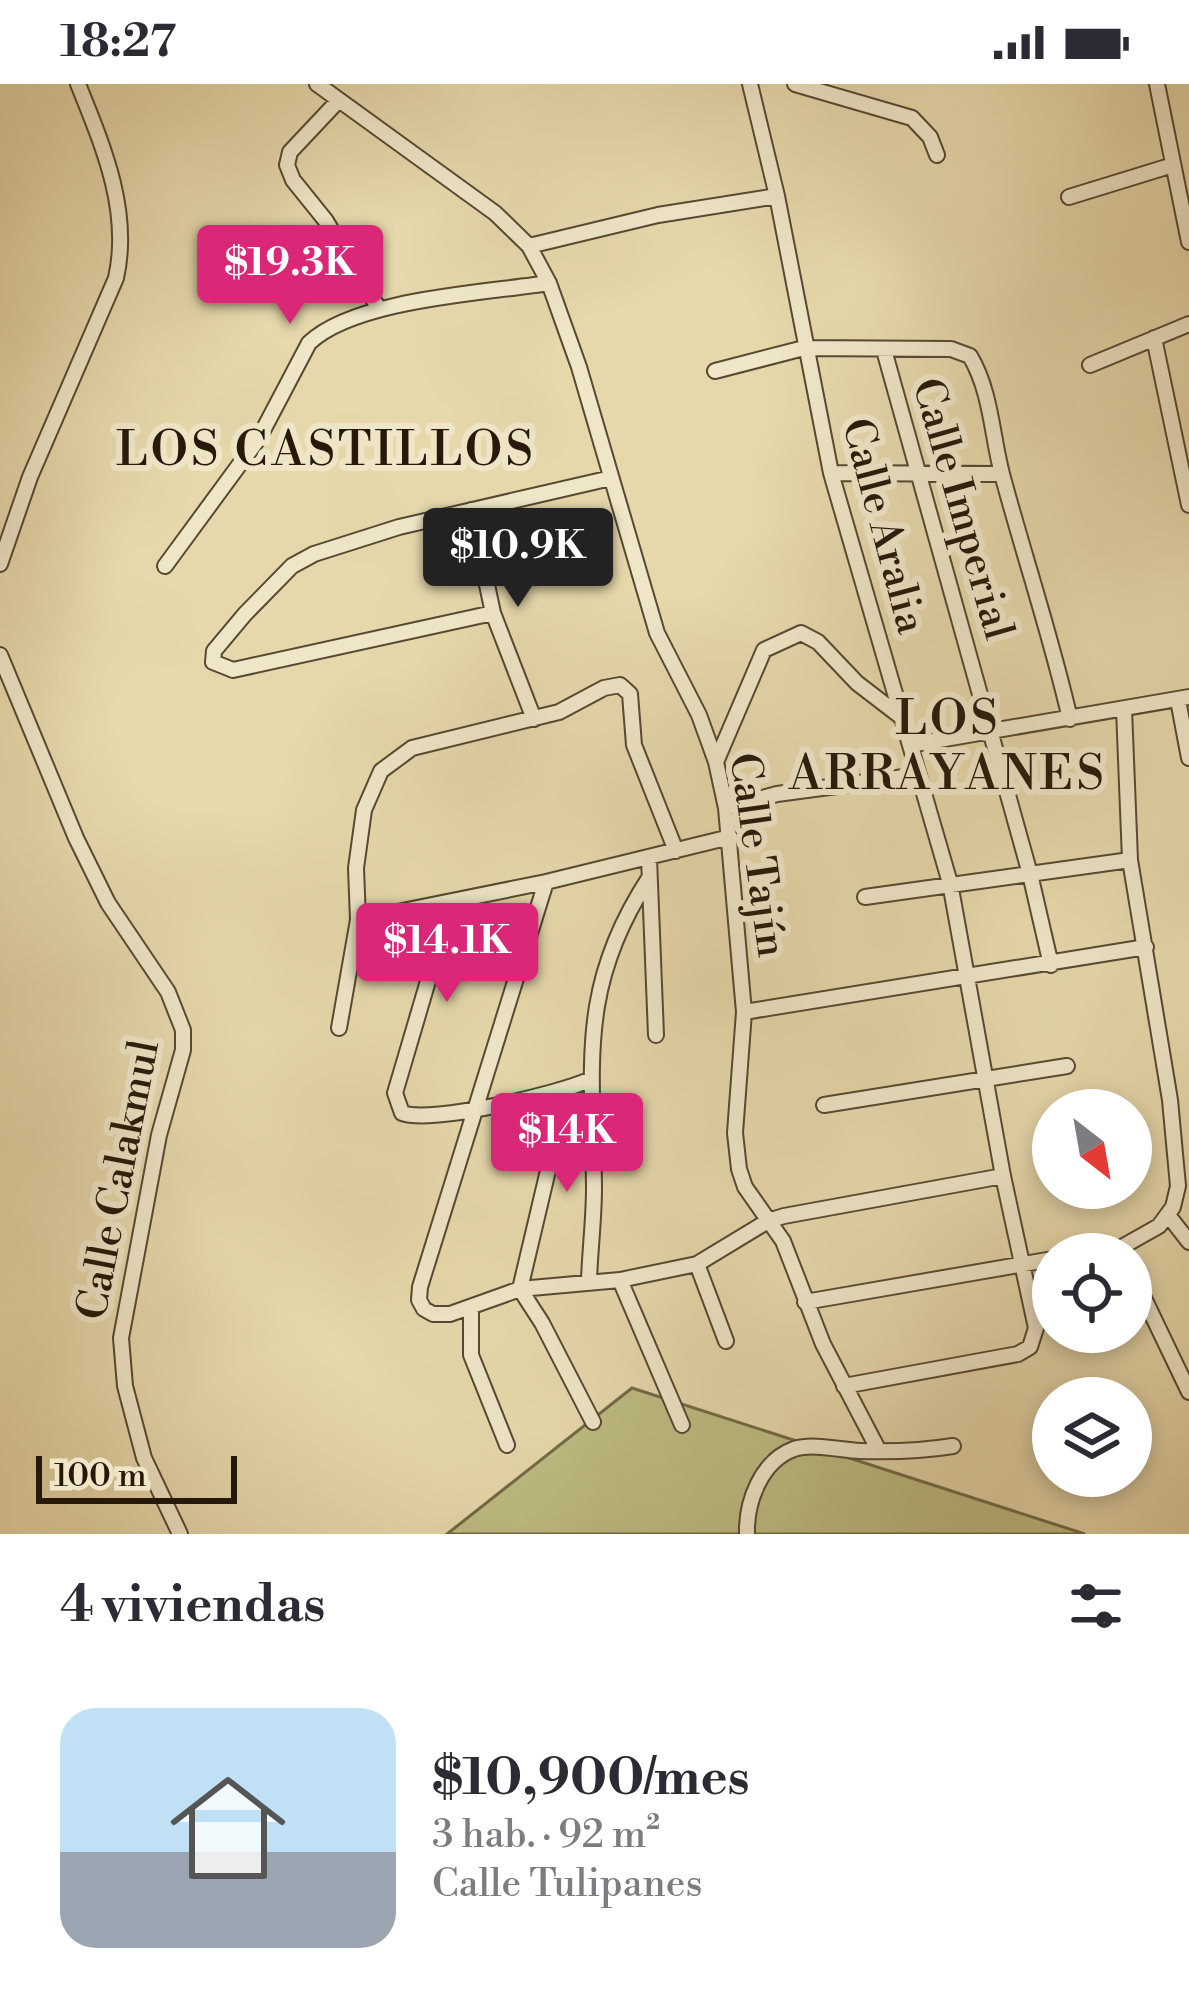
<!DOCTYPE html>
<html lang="es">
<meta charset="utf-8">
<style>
body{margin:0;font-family:"Libre Bodoni",serif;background:#f7f7f7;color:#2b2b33;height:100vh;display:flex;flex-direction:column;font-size:45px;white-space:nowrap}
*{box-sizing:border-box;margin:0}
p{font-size:39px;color:#7c7c81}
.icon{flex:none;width:66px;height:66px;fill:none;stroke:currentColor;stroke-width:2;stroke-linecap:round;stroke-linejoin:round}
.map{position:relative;height:1450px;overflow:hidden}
.details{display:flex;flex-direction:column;background:#fff;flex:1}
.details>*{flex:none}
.needle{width:78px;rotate:149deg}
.fabs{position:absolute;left:1032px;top:1005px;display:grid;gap:24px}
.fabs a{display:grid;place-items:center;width:120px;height:120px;border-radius:50%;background:#fff;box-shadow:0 6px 18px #0003;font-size:60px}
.scale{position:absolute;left:36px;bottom:30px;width:201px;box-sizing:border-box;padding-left:12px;border:6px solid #26190a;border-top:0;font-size:33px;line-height:42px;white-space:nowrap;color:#26190a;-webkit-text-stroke:9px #efe6c8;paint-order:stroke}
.price{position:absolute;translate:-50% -102px;padding:0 27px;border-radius:12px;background:#db2777;color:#fff;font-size:39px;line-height:78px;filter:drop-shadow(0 3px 6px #0008)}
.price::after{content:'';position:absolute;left:50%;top:72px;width:36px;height:27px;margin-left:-18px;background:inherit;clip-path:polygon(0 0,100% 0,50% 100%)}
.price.active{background:#222;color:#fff}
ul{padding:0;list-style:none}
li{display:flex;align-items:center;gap:36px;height:300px;padding:0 60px}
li+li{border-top:3px solid #e1e1e2}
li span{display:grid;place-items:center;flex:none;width:336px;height:240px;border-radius:36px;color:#555}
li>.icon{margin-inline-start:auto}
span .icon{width:144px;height:144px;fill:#fffc;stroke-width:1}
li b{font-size:51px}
h2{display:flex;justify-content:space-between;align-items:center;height:144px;padding:0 60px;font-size:51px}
.status{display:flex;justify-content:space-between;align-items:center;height:84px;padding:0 60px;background:#fff;direction:ltr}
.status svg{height:33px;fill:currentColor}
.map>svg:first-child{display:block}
.green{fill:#bdbc83;stroke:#726a46;stroke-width:3}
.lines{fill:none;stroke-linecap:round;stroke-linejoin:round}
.minor-casing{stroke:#564932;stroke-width:18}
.minor{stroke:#efe6c8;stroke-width:14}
.labels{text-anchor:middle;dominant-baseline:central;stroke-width:12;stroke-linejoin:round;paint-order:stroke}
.street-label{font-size:42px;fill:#26190a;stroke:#efe6c8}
.quarter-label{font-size:48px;letter-spacing:3px;fill:#26190a;stroke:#efe6c8}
</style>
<div class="status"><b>18:27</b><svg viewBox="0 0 49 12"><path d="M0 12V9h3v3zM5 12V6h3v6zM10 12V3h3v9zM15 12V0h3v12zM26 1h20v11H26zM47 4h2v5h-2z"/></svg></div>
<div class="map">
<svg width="1189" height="1450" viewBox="0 0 1189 1450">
<rect width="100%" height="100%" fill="#e6d8ab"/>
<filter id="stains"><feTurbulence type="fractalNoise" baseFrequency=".00167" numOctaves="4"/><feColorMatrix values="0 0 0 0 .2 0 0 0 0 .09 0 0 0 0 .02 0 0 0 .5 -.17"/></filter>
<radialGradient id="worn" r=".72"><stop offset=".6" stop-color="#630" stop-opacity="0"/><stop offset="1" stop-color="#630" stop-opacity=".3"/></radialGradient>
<path class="green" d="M632 1304 1085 1450H447Z"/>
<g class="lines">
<g class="minor-casing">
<path id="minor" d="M317 0 495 129 529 162 549 199 579 283 657 549 699 631 716 678 726 724 744 928 735 1049 739 1085 745 1103 783 1157 823 1260 879 1367
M750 0 777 112 831 389 950 799 1003 1092 1036 1244 1030 1263 1018 1270 844 1302
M795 0 912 34 930 53 937 71
M1157 0 1189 158
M338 17 290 68 287 81 293 96 326 137 379 225
M1069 113 1173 81
M529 162 658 131 777 112
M1154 254 1189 421
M884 266 1030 790 1051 881
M1090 281 1189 240
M715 287 804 264 951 265 970 272C991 307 992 352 1002 390 1024 472 1051 552 1070 635
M831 389 1002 390
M471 426 493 529 534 635
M0 480 30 393 116 194C131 127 103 62 78 0
M165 482 259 354 309 259C355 215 485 209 549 199
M493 529 233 586 213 578 214 567 245 530 292 482 314 470 399 443 611 394
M0 571 76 754 108 819 168 908 183 946V966L159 1051 121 1254 125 1302 144 1374 180 1450
M1178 616 1189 674
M910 661 1189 613
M716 678 764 566 801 549 818 558 857 599 900 632
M726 724 777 710 919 691
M649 774 656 951
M546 798 420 1203 419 1216 424 1225 433 1230H450L520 1205 620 1196 697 1180 768 1137 784 1132 1003 1092
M865 813 1130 776
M451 819 395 1009 402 1029C431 1040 558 1010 589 996
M358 836 546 798 730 753
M744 928 1146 863
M339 944 358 836 356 784 364 726 381 687 412 664 559 628 604 604 620 601 630 610 634 661 676 767
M567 1006 520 1205 542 1239 593 1338
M824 1021 1067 982
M1168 1131 1189 1158
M1083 1170 1120 1164 1159 1142 1173 1123 1178 1102 1170 1016 1130 776 1124 625
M697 1180 726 1257
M1131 1187 1189 1308
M589 1196C590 1166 594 1135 594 1104 593 981 577 904 649 794
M620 1196 682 1341
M805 1218 1053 1175
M471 1224V1271L507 1361
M747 1450C746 1418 761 1377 794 1365 814 1359 840 1366 860 1367 891 1368 922 1367 953 1362"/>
</g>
<use href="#minor" class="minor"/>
</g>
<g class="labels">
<g class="street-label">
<text transform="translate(962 425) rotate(74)">Calle Imperial</text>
<text transform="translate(883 442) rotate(75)">Calle Aralia</text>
<text transform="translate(757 771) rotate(82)">Calle Tajín</text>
<text transform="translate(119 1096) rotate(-79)">Calle Calakmul</text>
</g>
<g class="quarter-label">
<text x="326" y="367">LOS CASTILLOS</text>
<text x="948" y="636">LOS<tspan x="948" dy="55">ARRAYANES</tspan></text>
</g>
</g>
<rect width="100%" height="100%" filter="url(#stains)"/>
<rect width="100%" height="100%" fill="url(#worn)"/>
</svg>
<div class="fabs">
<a><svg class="needle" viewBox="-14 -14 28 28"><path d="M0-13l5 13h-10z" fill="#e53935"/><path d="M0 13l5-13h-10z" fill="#7c7c81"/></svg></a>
<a><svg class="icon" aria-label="locate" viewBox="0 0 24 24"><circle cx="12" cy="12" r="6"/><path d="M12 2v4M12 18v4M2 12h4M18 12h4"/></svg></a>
<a><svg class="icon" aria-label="layers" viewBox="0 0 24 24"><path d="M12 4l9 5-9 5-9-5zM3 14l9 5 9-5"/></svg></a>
</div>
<div class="scale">100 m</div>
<b class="price" style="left:290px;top:243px">$19.3K</b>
<b class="price active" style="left:518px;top:526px">$10.9K</b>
<b class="price" style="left:447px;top:921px">$14.1K</b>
<b class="price" style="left:567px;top:1111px">$14K</b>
</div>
<section class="details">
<h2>4 viviendas<svg class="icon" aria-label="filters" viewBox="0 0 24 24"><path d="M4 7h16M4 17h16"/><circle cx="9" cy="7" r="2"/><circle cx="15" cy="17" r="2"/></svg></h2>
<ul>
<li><span style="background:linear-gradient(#bfe0f5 60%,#9aa5b1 0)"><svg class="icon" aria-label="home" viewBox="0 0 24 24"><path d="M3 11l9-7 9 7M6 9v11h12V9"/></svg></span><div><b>$10,900/mes</b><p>3 hab. · 92 m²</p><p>Calle Tulipanes</p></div></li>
</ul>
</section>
